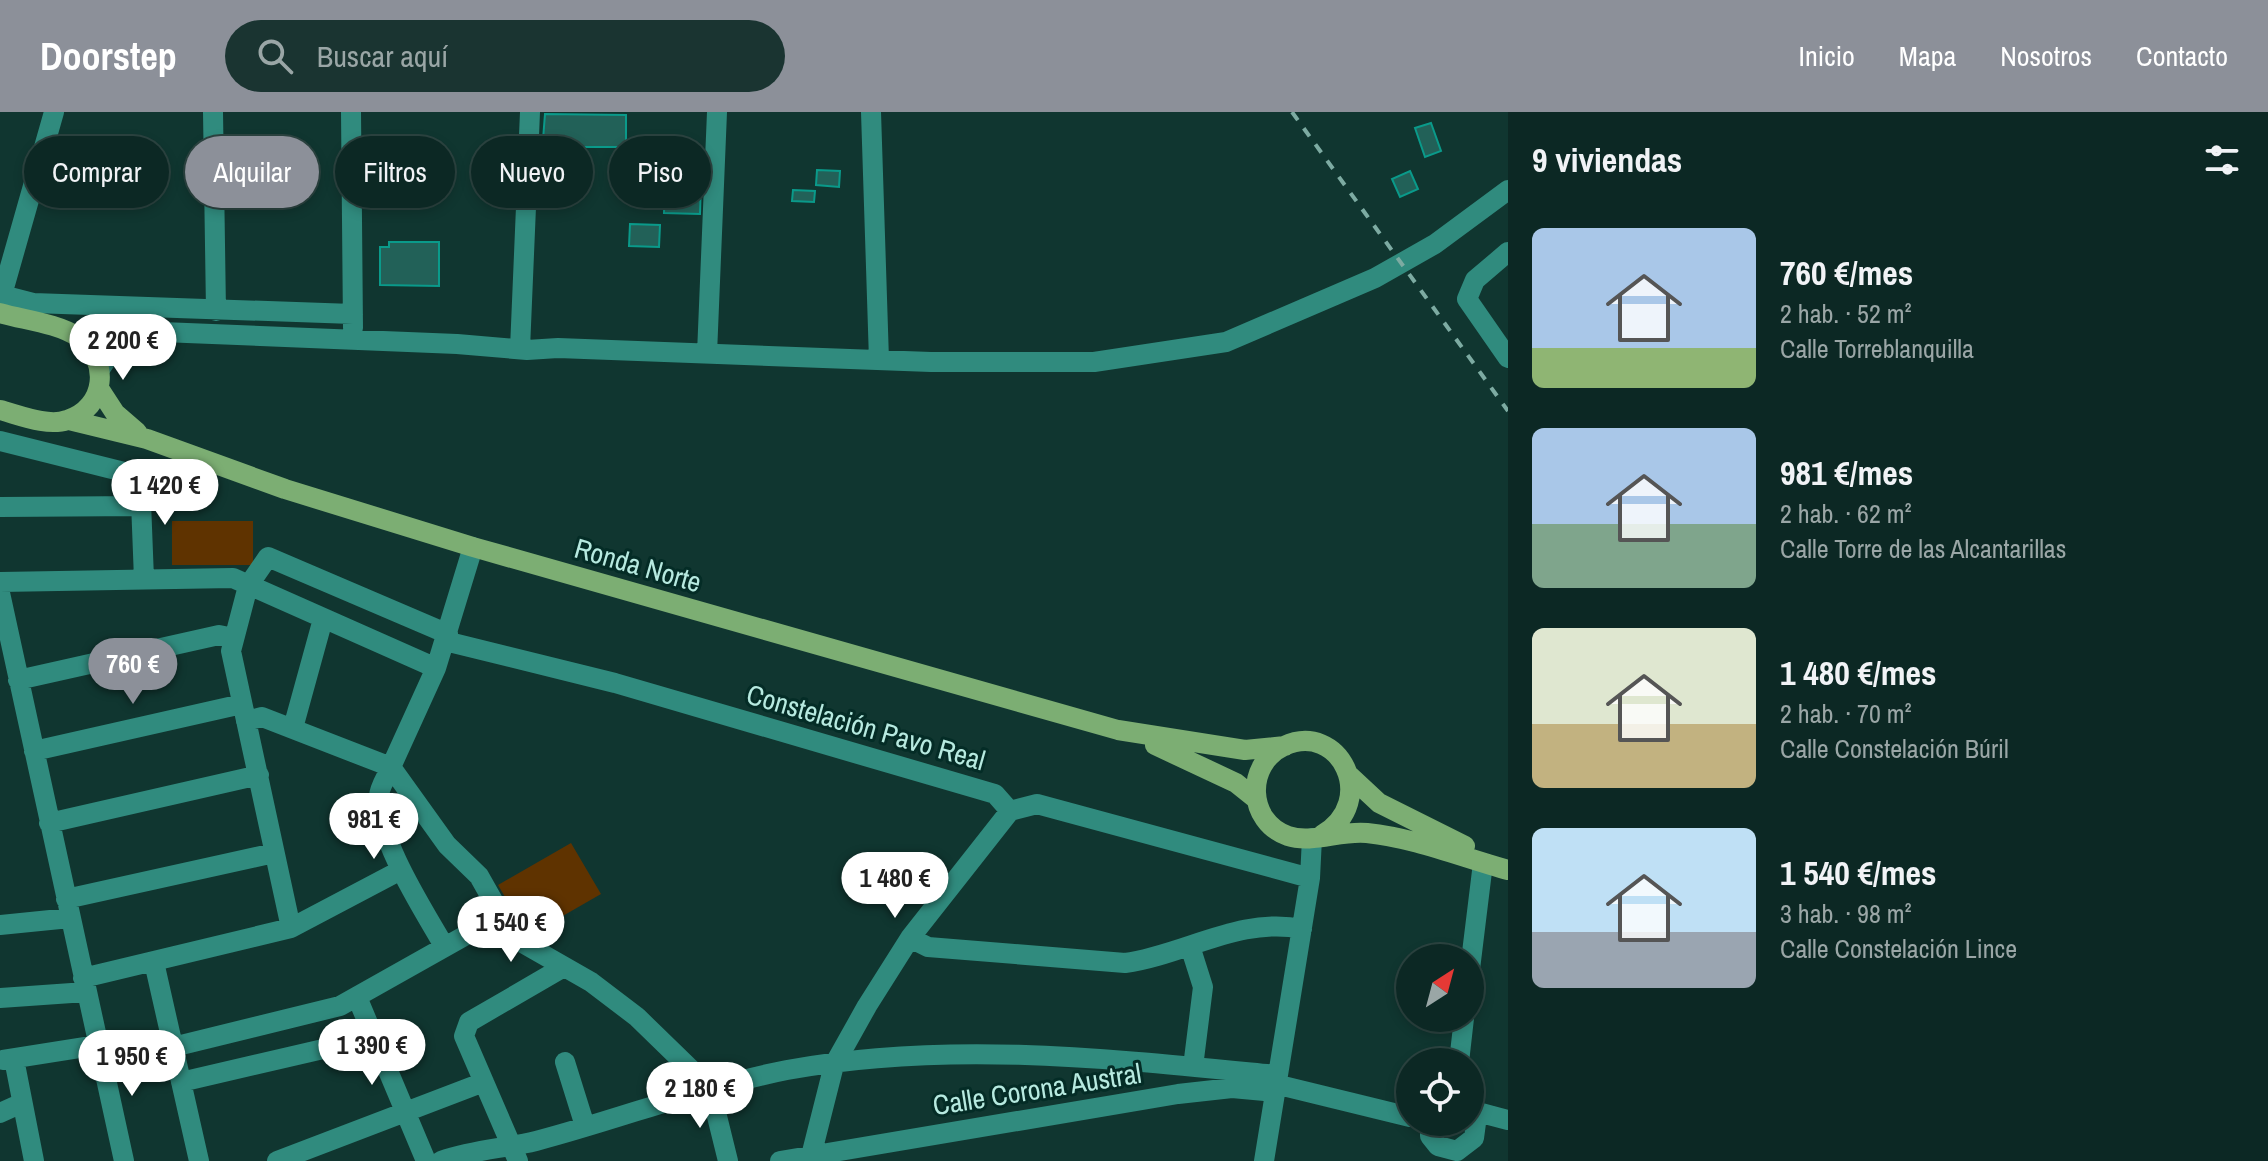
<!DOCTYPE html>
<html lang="es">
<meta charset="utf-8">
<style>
body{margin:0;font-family:"Archivo Narrow",sans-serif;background:#1a3431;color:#f1f3f6;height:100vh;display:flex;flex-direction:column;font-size:30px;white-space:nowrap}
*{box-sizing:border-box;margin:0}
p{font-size:26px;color:#9aa6a6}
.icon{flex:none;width:44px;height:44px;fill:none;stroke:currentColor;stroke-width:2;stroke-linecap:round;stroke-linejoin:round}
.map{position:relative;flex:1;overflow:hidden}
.drawer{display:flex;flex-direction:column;background:#0c2824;width:760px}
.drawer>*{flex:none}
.hud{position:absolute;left:24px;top:24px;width:760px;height:72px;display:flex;gap:16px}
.needle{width:52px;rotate:36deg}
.fabs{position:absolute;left:1396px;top:832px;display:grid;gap:16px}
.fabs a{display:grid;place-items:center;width:88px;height:88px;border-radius:50%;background:#0c2824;box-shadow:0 4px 12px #0003,0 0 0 2px #2c4441;font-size:40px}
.price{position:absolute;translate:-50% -68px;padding:0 18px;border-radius:28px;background:#fff;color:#222;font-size:26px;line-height:52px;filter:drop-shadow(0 2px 4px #0008)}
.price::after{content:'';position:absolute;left:50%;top:48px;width:24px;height:18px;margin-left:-12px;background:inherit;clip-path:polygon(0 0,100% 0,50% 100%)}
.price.active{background:#8c9099;color:#fff}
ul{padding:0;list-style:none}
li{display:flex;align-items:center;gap:24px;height:200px;padding:0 24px}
li span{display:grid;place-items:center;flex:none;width:224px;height:160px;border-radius:12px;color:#555}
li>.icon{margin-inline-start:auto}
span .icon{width:96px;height:96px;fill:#fffc;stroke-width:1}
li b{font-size:34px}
h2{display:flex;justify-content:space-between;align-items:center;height:96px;padding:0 24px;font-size:34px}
.chip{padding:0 28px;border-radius:36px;background:#0c2824;box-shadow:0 4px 12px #0003,0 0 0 2px #2c4441;font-size:28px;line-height:72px}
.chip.active{background:#8c9099;color:#fff}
header{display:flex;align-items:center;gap:48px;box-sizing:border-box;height:112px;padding:0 40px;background:#8c9099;color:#fff}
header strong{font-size:38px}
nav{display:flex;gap:44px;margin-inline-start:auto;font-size:28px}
.search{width:560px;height:72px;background:#1a3431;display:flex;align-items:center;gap:20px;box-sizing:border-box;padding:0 28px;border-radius:44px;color:#9aa6a6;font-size:30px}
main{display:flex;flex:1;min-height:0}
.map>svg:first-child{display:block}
.green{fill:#5f3300}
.building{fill:#226158;stroke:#0a9a8a;stroke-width:2}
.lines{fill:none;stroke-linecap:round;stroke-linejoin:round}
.minor{stroke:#308b7e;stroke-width:20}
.major{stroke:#7cae73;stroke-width:20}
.rail{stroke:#7daba2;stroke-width:4;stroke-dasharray:10 10;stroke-linecap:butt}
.labels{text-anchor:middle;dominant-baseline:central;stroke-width:6;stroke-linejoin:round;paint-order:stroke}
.street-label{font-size:28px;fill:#b7eae0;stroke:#042c26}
</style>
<header>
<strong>Doorstep</strong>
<div class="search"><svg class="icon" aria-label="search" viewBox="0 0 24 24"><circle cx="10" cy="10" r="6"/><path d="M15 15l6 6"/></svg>Buscar aquí</div>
<nav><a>Inicio</a><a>Mapa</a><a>Nosotros</a><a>Contacto</a></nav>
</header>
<main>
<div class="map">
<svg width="1508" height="1049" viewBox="0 0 1508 1049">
<rect width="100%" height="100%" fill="#103630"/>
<path class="green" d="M172 409H253V453H172Z
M571 731 601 782 528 824 498 773Z"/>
<path class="building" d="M545 2 626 3V35H570L569 67 540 66Z
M1431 11 1441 39 1425 45 1415 16Z
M666 38 702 39 700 102 664 101Z
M817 58 840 59 839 75 816 73Z
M1410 59 1418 77 1400 85 1392 67Z
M793 78 815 79 814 90 792 89Z
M630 112 660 113 659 135 629 134Z
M389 130H439V174L380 173V135H389Z"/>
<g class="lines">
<path class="minor" d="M54 0 2 183 33 191 353 202
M213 0 216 199
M351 0 353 216
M871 0 879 248
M1508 140 1475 168 1467 187 1508 246
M77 224 162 220 457 232 527 238 558 236 931 250H1094L1226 230 1375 166 1435 132 1508 78
M520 237 530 0
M707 242 717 0
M100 257 119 230 131 223
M0 329 140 364 144 467
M0 395 142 394
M0 470 233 466 436 556
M0 481 124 1049
M445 529 615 571 995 682 1010 699 1037 692 1310 766
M18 568 219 523 234 526
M246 609 262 605 391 655 436 556 473 435
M293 616 323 507
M34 639 242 592
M391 655 447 733 479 764 514 826 591 870 637 905 710 976 728 1049
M391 655C387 664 379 676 379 684 377 727 423 797 444 834
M49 711 259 663
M66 787 274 741
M0 813 70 806
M291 816 231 539 248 474 268 445 448 522
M910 826 928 835 1125 851C1184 843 1241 804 1302 817
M1190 834 1203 875 1193 955
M154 850 199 1049
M1470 857 1483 751
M83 866 291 816 401 758
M357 885 426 1049
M0 886 86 880
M173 935 340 894 500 804
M14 947 34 1049
M3 948 98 933
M565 950 585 1014
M1459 950 1464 906
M181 970 375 925
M1275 972 1410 1005
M1470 998 1508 1008
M0 1001 22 991
M1430 1010V1024L1438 1034 1457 1039 1474 1026 1476 1011 1470 1000
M811 1044 834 953 867 894 910 826 1010 699
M277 1049 484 970
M441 1049C476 1037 503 1037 536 1029 620 1007 701 975 787 958 949 928 1114 947 1276 963
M518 1049 464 924 469 910 562 856
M780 1049 1178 982 1232 976 1274 980
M1264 1049 1310 766 1312 726"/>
<path class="major" d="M0 201C24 208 57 211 78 225 111 248 106 296 67 308 48 315 19 303 0 298
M100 278 115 301 137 320
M69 308 147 327 285 377 473 435 1118 618 1245 638 1285 634
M1155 633 1236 671 1256 687
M1350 664 1379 691 1465 734
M1322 723C1380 689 1339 608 1284 634 1245 652 1247 710 1288 724 1312 732 1341 718 1367 721 1415 726 1461 745 1508 758"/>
<path class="rail" d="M1292 0 1508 299"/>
</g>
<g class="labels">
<g class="street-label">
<text transform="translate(638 453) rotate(16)">Ronda Norte</text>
<text transform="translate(866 615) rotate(16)">Constelación Pavo Real</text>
<text transform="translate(1037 977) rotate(-9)">Calle Corona Austral</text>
</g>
</g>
</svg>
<div class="fabs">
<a><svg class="needle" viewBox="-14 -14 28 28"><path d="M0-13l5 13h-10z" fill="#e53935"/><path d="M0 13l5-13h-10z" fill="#9aa6a6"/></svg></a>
<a><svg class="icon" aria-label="locate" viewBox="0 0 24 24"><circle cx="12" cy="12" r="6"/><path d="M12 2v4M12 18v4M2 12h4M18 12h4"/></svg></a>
</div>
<b class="price" style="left:123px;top:270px">2 200 €</b>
<b class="price" style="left:165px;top:415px">1 420 €</b>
<b class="price active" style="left:133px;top:594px">760 €</b>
<b class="price" style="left:374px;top:749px">981 €</b>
<b class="price" style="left:895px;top:808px">1 480 €</b>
<b class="price" style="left:511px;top:852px">1 540 €</b>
<b class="price" style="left:372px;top:975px">1 390 €</b>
<b class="price" style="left:132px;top:986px">1 950 €</b>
<b class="price" style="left:700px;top:1018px">2 180 €</b>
<div class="hud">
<a class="chip">Comprar</a>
<a class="chip active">Alquilar</a>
<a class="chip">Filtros</a>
<a class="chip">Nuevo</a>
<a class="chip">Piso</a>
</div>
</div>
<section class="drawer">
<h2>9 viviendas<svg class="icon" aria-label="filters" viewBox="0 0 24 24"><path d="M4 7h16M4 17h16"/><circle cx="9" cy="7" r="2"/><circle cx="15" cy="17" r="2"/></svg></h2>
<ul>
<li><span style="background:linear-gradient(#a9c7e8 75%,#8fb573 0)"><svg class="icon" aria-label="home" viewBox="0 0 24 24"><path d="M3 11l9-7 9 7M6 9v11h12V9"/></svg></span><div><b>760 €/mes</b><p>2 hab. · 52 m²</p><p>Calle Torreblanquilla</p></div></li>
<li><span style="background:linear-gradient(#a9c7e8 60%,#7fa58c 0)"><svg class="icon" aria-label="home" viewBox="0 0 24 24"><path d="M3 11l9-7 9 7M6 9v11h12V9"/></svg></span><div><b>981 €/mes</b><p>2 hab. · 62 m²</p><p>Calle Torre de las Alcantarillas</p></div></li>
<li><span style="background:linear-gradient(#dfe7d0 60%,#c2b280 0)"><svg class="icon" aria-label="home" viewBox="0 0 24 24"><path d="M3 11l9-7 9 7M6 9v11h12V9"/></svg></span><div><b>1 480 €/mes</b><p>2 hab. · 70 m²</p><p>Calle Constelación Búril</p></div></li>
<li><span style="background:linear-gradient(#bfe0f5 65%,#9aa5b1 0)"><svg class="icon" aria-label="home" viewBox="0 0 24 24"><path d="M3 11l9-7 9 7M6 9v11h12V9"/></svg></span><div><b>1 540 €/mes</b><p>3 hab. · 98 m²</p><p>Calle Constelación Lince</p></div></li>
</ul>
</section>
</main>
